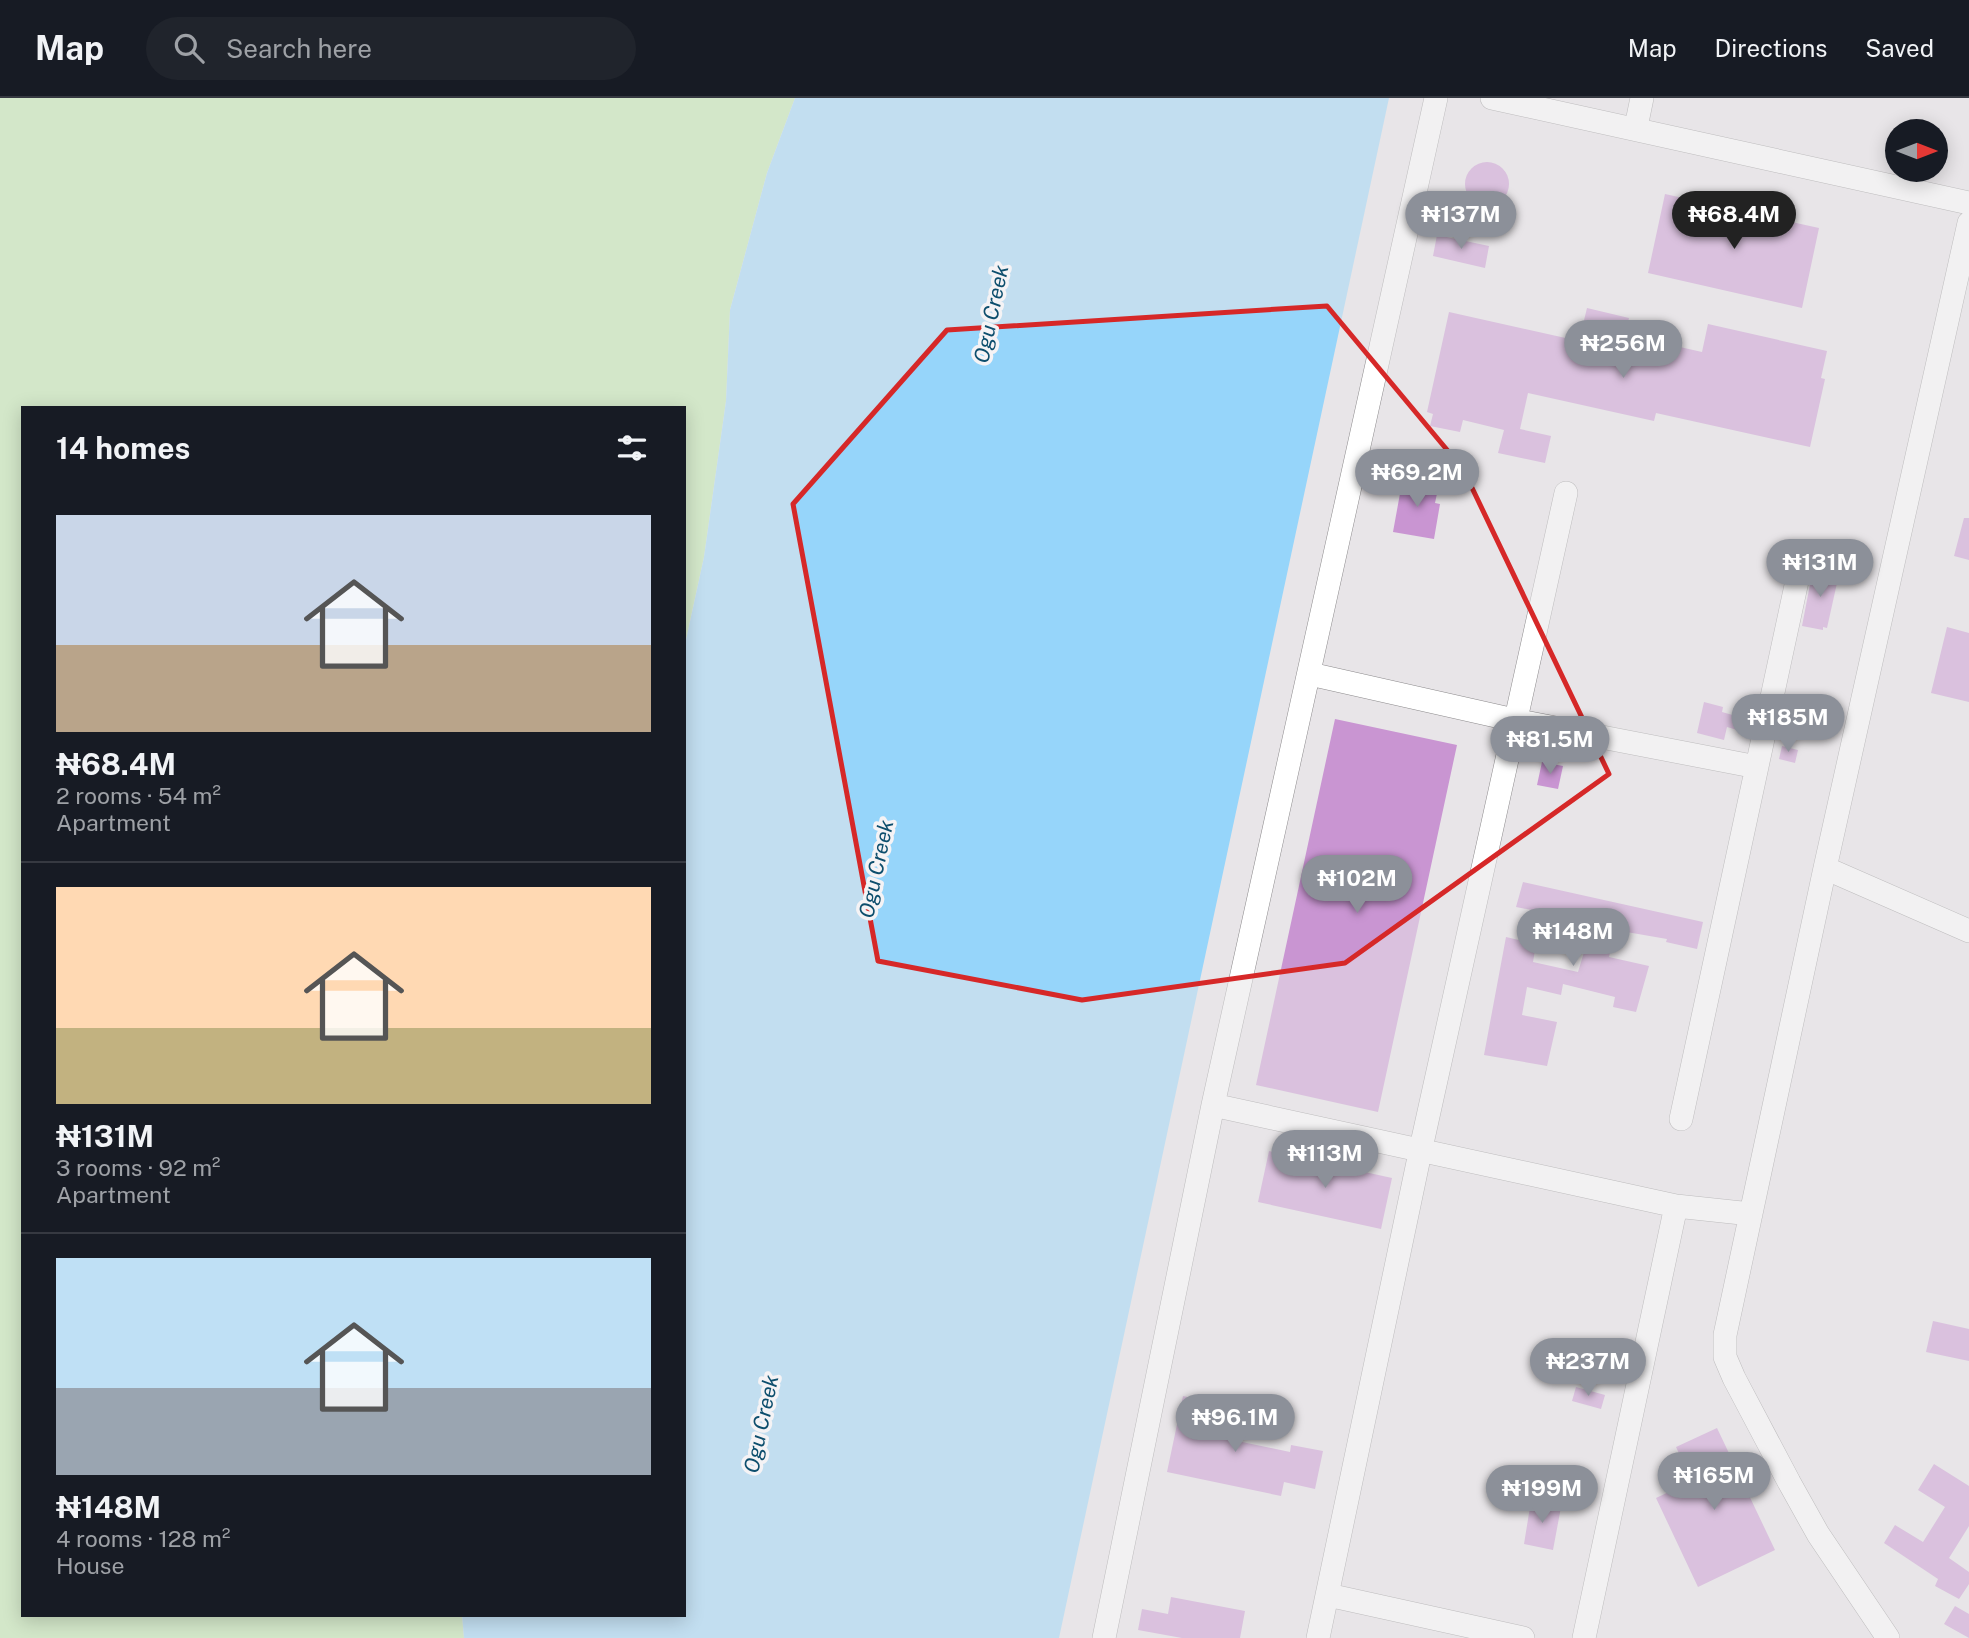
<!DOCTYPE html>
<meta charset="utf-8">
<style>
body{margin:0;font-family:"Public Sans",sans-serif;background:#20242c;color:#f1f3f6;height:100vh;display:flex;flex-direction:column;font-size:26px;white-space:nowrap}
*{box-sizing:border-box;margin:0}
p{font-size:23px;color:#9ea1a6}
.icon{flex:none;width:38px;height:38px;fill:none;stroke:currentColor;stroke-width:2;stroke-linecap:round;stroke-linejoin:round}
.map{position:relative;flex:1;overflow:hidden}
.panel{position:absolute;left:21px;top:308px;width:665px;height:1211px;display:flex;flex-direction:column;background:#171b24;border-radius:0px;box-shadow:0 4px 18px #0003}
.panel>*{flex:none}
.needle{width:46px;rotate:90deg}
.tools{position:absolute;left:1885px;top:21px;display:grid;gap:14px}
.tools a{display:grid;place-items:center;width:63px;height:63px;border-radius:50%;background:#171b24;box-shadow:0 4px 18px #0003;font-size:35px}
.price{position:absolute;translate:-50% -60px;padding:0 16px;border-radius:24px;background:#8c9099;color:#fff;font-size:23px;line-height:46px;filter:drop-shadow(0 2px 4px #0008)}
.price::after{content:'';position:absolute;left:50%;top:42px;width:21px;height:16px;margin-left:-10px;background:inherit;clip-path:polygon(0 0,100% 0,50% 100%)}
.price.active{background:#222;color:#fff}
ul{padding:0;list-style:none}
li{display:grid;align-content:center;gap:14px;height:371px;padding:0 35px}
li+li{border-top:2px solid #363941}
li span{display:grid;place-items:center;height:217px;border-radius:0px;color:#555}
li>.icon{margin-inline-start:auto}
span .icon{width:126px;height:126px;fill:#fffc;stroke-width:1}
li b{font-size:30px}
h2{display:flex;justify-content:space-between;align-items:center;height:84px;padding:0 35px;font-size:30px}
header{display:flex;align-items:center;gap:42px;box-sizing:border-box;height:98px;padding:0 35px;background:#171b24;border-bottom:2px solid #363941}
header strong{font-size:33px}
nav{display:flex;gap:38px;margin-inline-start:auto;font-size:24px}
.search{width:490px;height:63px;background:#20242c;display:flex;align-items:center;gap:18px;box-sizing:border-box;padding:0 24px;border-radius:38px;color:#9ea1a6;font-size:26px}
.map>svg:first-child{display:block}
.green{fill:#bbe8a4}
.water{fill:#96d5fa}
.building{fill:#c995d2}
.lines{fill:none;stroke-linecap:round;stroke-linejoin:round}
.minor-casing{stroke:#8d8b8d;stroke-width:24}
.minor{stroke:#fff;stroke-width:23}
.marked{fill:none;stroke:#d62828;stroke-width:5;stroke-linejoin:round}
.labels{text-anchor:middle;dominant-baseline:central;stroke-width:7;stroke-linejoin:round;paint-order:stroke}
.water-label{font-size:21px;font-style:italic;fill:#0d4e6d;stroke:#f5f3f5}
</style>
<header>
<strong>Map</strong>
<div class="search"><svg class="icon" aria-label="search" viewBox="0 0 24 24"><circle cx="10" cy="10" r="6"/><path d="M15 15l6 6"/></svg>Search here</div>
<nav><a>Map</a><a>Directions</a><a>Saved</a></nav>
</header>
<div class="map">
<svg width="1969" height="1540" viewBox="0 0 1969 1540">
<rect width="100%" height="100%" fill="#e8e5e8"/>
<path class="green" d="M0 0H795L767 75 730 212 726 303 704 459 684 551V310H23V1517H462L464 1540H0Z"/>
<path class="water" d="M795 0H1389L1059 1540H464L462 1517H684V551L704 459 726 303 730 212 767 75Z"/>
<path class="building" d="M1465 86a22 22 0 1 1 44 0a22 22 0 1 1-44 0Z
M1665 96 1819 130 1802 210 1648 175Z
M1437 137 1489 148 1485 170 1433 158Z
M1587 210 1629 220 1621 252 1667 263 1671 247 1702 254 1708 226 1827 253 1821 280 1825 281 1810 349 1656 315 1654 323 1528 295 1520 331 1551 338 1545 365 1498 355 1504 332 1463 322 1460 334 1430 328 1433 316 1427 314 1449 214 1579 243Z
M1445 363 1474 370 1470 385 1441 378Z
M1403 379 1439 386 1435 405 1440 406 1434 441 1393 434Z
M1964 420H1969V462L1954 458Z
M1813 471 1839 476 1827 530 1823 529V532L1802 528Z
M1947 529 1969 535V604L1931 595Z
M1704 604 1723 609 1722 614 1750 622 1747 635 1727 629 1724 642 1697 635Z
M1335 621 1457 647 1378 1014 1256 987Z
M1782 648 1798 652 1795 665 1779 661Z
M1542 664 1563 668 1558 691 1537 687Z
M1523 784 1703 824 1697 851 1666 844 1667 841 1615 832 1609 859 1649 868 1636 914 1613 909 1615 899 1563 886 1561 897 1527 889 1522 917 1557 924 1547 968 1484 957 1506 839 1536 846 1533 864 1578 874 1585 851 1590 823 1516 809Z
M1269 1053 1392 1080 1381 1131 1258 1104Z
M1933 1223 1969 1231V1263L1926 1254Z
M1576 1289 1605 1297 1601 1311 1572 1303Z
M1183 1298 1230 1308 1223 1340 1290 1354 1291 1347 1323 1353 1315 1391 1284 1384 1281 1398 1167 1374Z
M1717 1330 1775 1452 1698 1489 1656 1400 1692 1383 1676 1349Z
M1934 1366 1969 1388V1428L1949 1460 1969 1474V1486L1959 1501 1935 1488 1938 1481 1884 1445 1895 1427 1923 1444 1945 1409 1918 1392Z
M1531 1403 1561 1409 1553 1452 1524 1446Z
M1171 1499 1245 1513 1240 1540H1182L1138 1532 1142 1511 1168 1516Z
M1955 1508 1969 1516V1540L1944 1526Z"/>
<g class="lines">
<g class="minor-casing">
<path id="minor" d="M1492 0 1969 105
M1636 29 1642 0
M1310 576 1514 622 1757 669
M1825 770 1969 833
M1213 1007 1676 1108 1751 1116
M1681 1021 1797 483
M1328 1497 1523 1540
M1104 1540 1213 1007 1436 0
M1318 1540 1421 1050 1566 395
M1584 1540 1676 1108
M1888 1540 1818 1436 1789 1384 1734 1280 1725 1259V1237L1825 770 1969 125"/>
</g>
<use href="#minor" class="minor"/>
</g>
<path d="M0 0H1969V1540H0ZM1327 208 1463 371 1609 676 1345 865 1082 902 878 863 793 406 947 232Z" fill="#e8e5e8" fill-opacity=".55" fill-rule="evenodd"/>
<path class="marked" d="M1327 208 1463 371 1609 676 1345 865 1082 902 878 863 793 406 947 232Z"/>
<g class="labels">
<g class="water-label">
<text transform="translate(991 216) rotate(-78)">Ogu Creek</text>
<text transform="translate(876 771) rotate(-78)">Ogu Creek</text>
<text transform="translate(761 1326) rotate(-78)">Ogu Creek</text>
</g>
</g>
</svg>
<div class="tools">
<a><svg class="needle" viewBox="-14 -14 28 28"><path d="M0-13l5 13h-10z" fill="#e53935"/><path d="M0 13l5-13h-10z" fill="#9ea1a6"/></svg></a>
</div>
<b class="price" style="left:1461px;top:153px">₦137M</b>
<b class="price active" style="left:1734px;top:153px">₦68.4M</b>
<b class="price" style="left:1623px;top:282px">₦256M</b>
<b class="price" style="left:1417px;top:411px">₦69.2M</b>
<b class="price" style="left:1820px;top:501px">₦131M</b>
<b class="price" style="left:1788px;top:656px">₦185M</b>
<b class="price" style="left:1550px;top:678px">₦81.5M</b>
<b class="price" style="left:1357px;top:817px">₦102M</b>
<b class="price" style="left:1573px;top:870px">₦148M</b>
<b class="price" style="left:1325px;top:1092px">₦113M</b>
<b class="price" style="left:1588px;top:1300px">₦237M</b>
<b class="price" style="left:1235px;top:1356px">₦96.1M</b>
<b class="price" style="left:1714px;top:1414px">₦165M</b>
<b class="price" style="left:1542px;top:1427px">₦199M</b>
<section class="panel">
<h2>14 homes<svg class="icon" aria-label="filters" viewBox="0 0 24 24"><path d="M4 7h16M4 17h16"/><circle cx="9" cy="7" r="2"/><circle cx="15" cy="17" r="2"/></svg></h2>
<ul>
<li><span style="background:linear-gradient(#c9d6e8 60%,#b9a48a 0)"><svg class="icon" aria-label="home" viewBox="0 0 24 24"><path d="M3 11l9-7 9 7M6 9v11h12V9"/></svg></span><div><b>₦68.4M</b><p>2 rooms · 54 m²</p><p>Apartment</p></div></li>
<li><span style="background:linear-gradient(#ffd9b3 65%,#c2b280 0)"><svg class="icon" aria-label="home" viewBox="0 0 24 24"><path d="M3 11l9-7 9 7M6 9v11h12V9"/></svg></span><div><b>₦131M</b><p>3 rooms · 92 m²</p><p>Apartment</p></div></li>
<li><span style="background:linear-gradient(#bfe0f5 60%,#9aa5b1 0)"><svg class="icon" aria-label="home" viewBox="0 0 24 24"><path d="M3 11l9-7 9 7M6 9v11h12V9"/></svg></span><div><b>₦148M</b><p>4 rooms · 128 m²</p><p>House</p></div></li>
</ul>
</section>
</div>
